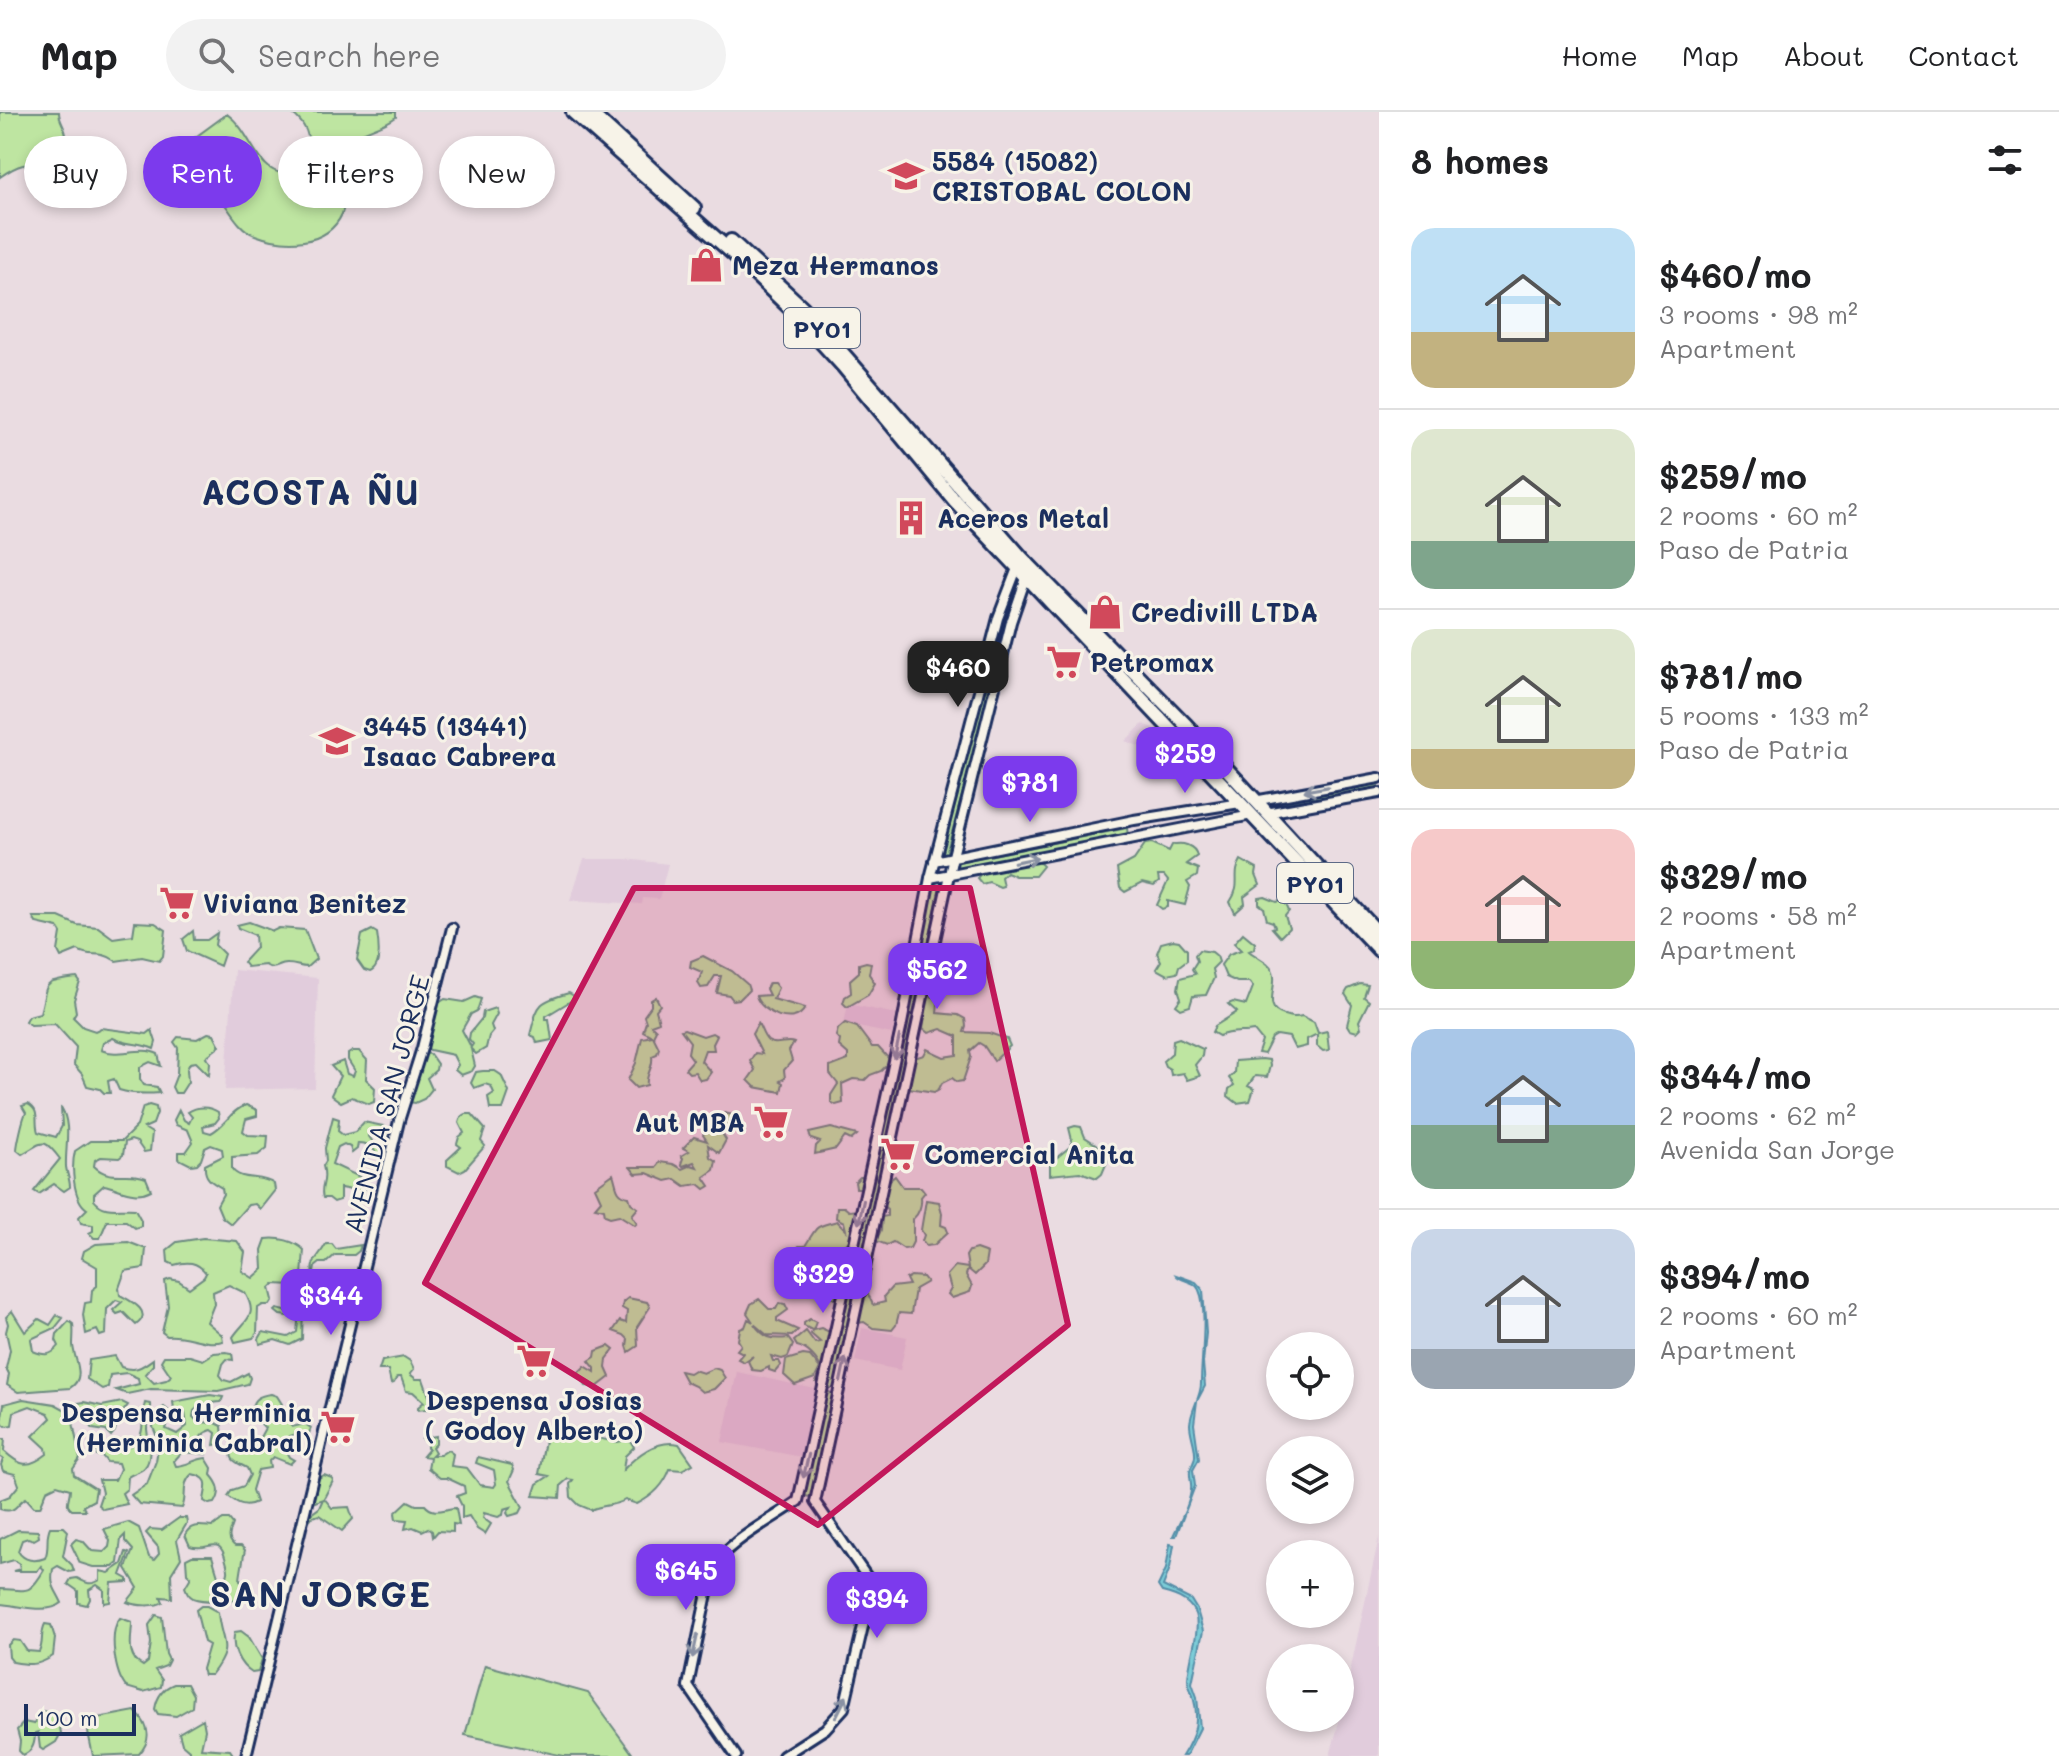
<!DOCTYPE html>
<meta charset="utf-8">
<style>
body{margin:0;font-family:Mali,sans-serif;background:#f2f2f2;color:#202124;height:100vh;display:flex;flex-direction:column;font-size:30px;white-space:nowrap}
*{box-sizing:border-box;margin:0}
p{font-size:26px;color:#757577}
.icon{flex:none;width:44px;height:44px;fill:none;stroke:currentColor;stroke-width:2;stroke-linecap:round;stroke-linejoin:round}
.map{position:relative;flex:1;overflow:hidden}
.drawer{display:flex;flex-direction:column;background:#fff;width:680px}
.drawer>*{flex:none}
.hud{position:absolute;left:24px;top:24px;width:760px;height:72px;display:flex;gap:16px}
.buttons{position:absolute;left:1266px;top:1220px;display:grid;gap:16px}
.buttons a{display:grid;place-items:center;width:88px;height:88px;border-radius:50%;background:#fff;box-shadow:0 4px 12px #0003;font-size:40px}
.scale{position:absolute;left:24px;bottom:20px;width:112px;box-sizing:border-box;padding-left:8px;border:4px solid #1b2f5e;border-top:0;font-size:22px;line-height:28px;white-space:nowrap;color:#1b2f5e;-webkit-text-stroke:6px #f7f3e8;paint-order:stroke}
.price{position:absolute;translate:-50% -68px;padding:0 18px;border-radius:16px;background:#7c3aed;color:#fff;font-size:26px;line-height:52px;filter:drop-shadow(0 2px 4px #0008)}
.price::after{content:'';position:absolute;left:50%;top:48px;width:24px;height:18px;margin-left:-12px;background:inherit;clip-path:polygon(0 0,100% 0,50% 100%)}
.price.on{background:#222;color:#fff}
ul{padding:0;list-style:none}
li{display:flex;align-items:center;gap:24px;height:200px;padding:0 32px}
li+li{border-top:2px solid #e0e0e0}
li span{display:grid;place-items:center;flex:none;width:224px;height:160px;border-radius:24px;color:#555}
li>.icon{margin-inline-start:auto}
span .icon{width:96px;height:96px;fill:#fffc;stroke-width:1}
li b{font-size:34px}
h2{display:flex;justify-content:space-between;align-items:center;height:96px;padding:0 32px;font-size:34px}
.chip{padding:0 28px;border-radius:36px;background:#fff;box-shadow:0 4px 12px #0003;font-size:28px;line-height:72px}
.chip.on{background:#7c3aed;color:#fff}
header{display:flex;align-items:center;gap:48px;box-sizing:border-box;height:112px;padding:0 40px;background:#fff;border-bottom:2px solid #e0e0e0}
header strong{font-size:38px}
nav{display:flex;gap:44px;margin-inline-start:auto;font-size:28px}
.search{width:560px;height:72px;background:#f2f2f2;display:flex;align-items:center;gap:20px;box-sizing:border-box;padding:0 28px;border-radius:44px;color:#757577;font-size:30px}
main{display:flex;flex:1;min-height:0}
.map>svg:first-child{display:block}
.built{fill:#e1ccdc}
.green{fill:#bee5a1;stroke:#6c8a80;stroke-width:2}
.water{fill:#7cccd7;stroke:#558da7;stroke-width:2}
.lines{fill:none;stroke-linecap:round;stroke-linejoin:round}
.minor-casing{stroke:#1b2f5e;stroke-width:14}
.highway-casing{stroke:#1b2f5e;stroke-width:18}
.minor{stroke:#f7f3e8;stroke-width:8}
.highway{stroke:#f7f3e8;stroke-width:12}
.oneway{stroke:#8991a3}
.marked{fill:#c2185b;fill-opacity:0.2;stroke:#c2185b;stroke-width:6;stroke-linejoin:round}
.labels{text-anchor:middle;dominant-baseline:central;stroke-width:6;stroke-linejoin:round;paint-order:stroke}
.shield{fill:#f7f3e8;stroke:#5d6a87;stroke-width:2}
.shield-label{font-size:24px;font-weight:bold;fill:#1b2f5e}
.poi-label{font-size:26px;font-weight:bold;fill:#1b2f5e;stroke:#f7f3e8;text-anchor:start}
.street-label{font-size:26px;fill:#1b2f5e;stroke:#f7f3e8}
.district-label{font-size:34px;font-weight:bold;letter-spacing:2px;fill:#1b2f5e;stroke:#f7f3e8}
</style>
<header>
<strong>Map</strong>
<div class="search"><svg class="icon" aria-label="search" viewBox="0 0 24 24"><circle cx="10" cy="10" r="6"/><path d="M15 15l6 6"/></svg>Search here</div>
<nav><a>Home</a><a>Map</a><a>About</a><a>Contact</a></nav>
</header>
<main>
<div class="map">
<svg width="1379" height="1644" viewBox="0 0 1379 1644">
<rect width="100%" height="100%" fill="#eadce1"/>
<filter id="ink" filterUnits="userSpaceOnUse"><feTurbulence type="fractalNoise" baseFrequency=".0125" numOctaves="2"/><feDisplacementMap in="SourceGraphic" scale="16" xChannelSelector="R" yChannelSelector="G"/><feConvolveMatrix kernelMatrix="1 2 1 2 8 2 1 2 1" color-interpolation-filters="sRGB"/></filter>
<g filter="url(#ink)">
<path class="built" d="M1143 612 1165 620 1177 632 1159 649 1147 637 1125 629Z
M584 747H626L668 752 659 787 643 786 642 792 570 788Z
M234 858 318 866 315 976 225 978Z
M848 892 896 902 892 922 844 912Z
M862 1216 907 1225 900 1258 855 1249Z
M737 1260 815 1277 802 1345 722 1330Z
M1379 1425V1644H1330L1340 1606Z"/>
<path class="green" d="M0 0H59C59 10 66 15 66 24 64 54 44 49 23 53 14 55 7 60 0 65Z
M290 0H396V5C377 19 360 16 341 36 342 49 343 60 341 72 341 83 346 92 342 102 327 135 284 134 255 123 238 117 229 96 218 83 205 70 188 61 176 47L182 35 227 2C257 24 256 73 302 59 313 35 312 15 290 0Z
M1000 509 1007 513V518L946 742 944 746 931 747 994 516Z
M1379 669V677L1276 698 1267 689Z
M1127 716 1128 724 958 759 953 757 954 751 958 750Z
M1152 731 1169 739 1172 733C1182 730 1195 733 1197 744L1186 752 1198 757 1197 764 1187 770 1190 775 1185 793 1168 789V795L1162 797 1157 793 1168 769 1164 764H1158L1159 770 1154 774 1142 771 1125 780 1120 776 1117 757 1134 748 1145 732Z
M1037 748 1043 754 1035 764H1015L1006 760 1001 765 1003 774 1000 775 989 770 982 772 977 766 983 759 989 760 1003 752 1012 755Z
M1241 748 1257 757 1256 763 1260 773 1244 785 1245 792 1235 801 1230 790C1243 771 1231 765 1241 748Z
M932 769 940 775 854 1192 862 1184 868 1182 873 1193 885 1190 884 1184 892 1175 909 1173 906 1167 911 1164 923 1165 927 1170 915 1177 911 1202 899 1201 896 1213 892 1218 873 1216 864 1210 858 1211 854 1206 836 1276H828L816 1270 821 1258C819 1248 807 1236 797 1234L794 1229 806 1219 815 1231 820 1230 811 1222 812 1218 804 1214V1211L810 1207 816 1210 813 1218 821 1216 832 1221 840 1186 834 1187 830 1183 837 1167H840L843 1171 853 1125 845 1133 847 1139 840 1154 830 1149 817 1151 810 1145H800L795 1139 799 1134H805C819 1112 813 1116 837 1109L846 1118 844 1110 836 1106 837 1095H844L849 1099 858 1098 863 1076H856L855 1070 860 1065H866L888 952 881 959 870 963 865 968 853 967 842 972 843 991 836 993 831 990V983L838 972 830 962V955L848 948V942L839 934 840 928 836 924 838 917 845 911 857 915 872 935H878L889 947 924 774Z
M1265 785 1277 790 1284 788 1289 799 1285 804 1289 816 1280 825 1272 816 1275 815 1273 810 1267 808 1264 796 1259 792V786Z
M33 805H59L77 813 98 815 113 826 133 823 135 810 155 811 166 818 163 844 159 849 142 845 116 849C99 837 91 847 78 838L61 845 58 839 61 821 58 816 36 811Z
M249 810 273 819 279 816 305 818 316 847 307 855C300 855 295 852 288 852 278 851 276 860 265 853L247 855 243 850 256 836 255 823 238 816 237 813Z
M372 818 377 821C379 833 382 855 370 860L364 858 357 848 362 823Z
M193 819 194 828H207L217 821 215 833 224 842 220 854 187 839 183 827Z
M1243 821 1255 831 1254 837 1249 839C1256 845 1270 850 1273 859 1279 874 1261 896 1284 903 1291 905 1295 906 1302 904L1314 910 1318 921 1327 919 1329 938 1323 939 1317 934V922L1307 927V934L1295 937 1289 925 1277 923 1272 926 1264 942 1258 941 1262 929 1254 919C1242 921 1229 919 1219 924L1212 920 1215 914 1237 900 1228 892 1233 890 1246 893 1253 875 1249 870H1237L1226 865 1221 853 1229 842 1241 838 1234 831Z
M1173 828 1179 829 1187 838V848L1179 854 1177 861 1167 863 1156 857 1161 849 1157 841 1161 831Z
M1199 838 1212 840 1217 844 1219 850 1212 857 1214 866 1206 883 1193 884 1190 894 1181 897 1176 893 1181 886 1178 877 1180 866 1195 862 1192 857 1197 849 1195 843Z
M703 844 732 859 747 872 749 878 740 887 733 888 729 883 717 881 721 864H715L708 875 701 876 698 871 702 860 690 855 691 849Z
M866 850 871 851 869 862 875 871 868 883 847 895 843 891 845 885 851 881 850 868 859 860V852Z
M77 866 80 870 74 888 76 900 73 905 83 915 95 919 101 916 147 922 152 918 156 930 154 937C140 931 126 933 113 926L103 931 101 938C119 946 141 933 158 942L161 954 150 950 140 955V967L144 973 157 975 160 981C147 982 131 982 119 978L114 967 108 969 110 981H104L100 977 87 974 82 962 74 953 76 935 55 912 31 913 25 909 28 904 40 901C49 869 40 871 77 866Z
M769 871H774L778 876 773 887 805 896C795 916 761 901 756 884L769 883 766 877Z
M1360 872 1368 873 1364 885 1369 889 1359 909 1361 916 1357 920 1350 918 1347 913 1352 893 1345 882 1348 877Z
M569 881 574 884V887L546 904V907H549L552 928 537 931 535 925 530 923C538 893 536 890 569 881Z
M927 884 934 885 938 890 937 901 958 903 965 907 966 914 964 920 989 921 1007 927 1010 934 994 949 984 934 979 931 970 939 971 945 963 969 957 970 952 966 942 971 939 977 934 980 909 976 907 971 911 947 924 943 927 937 944 945 957 943V924L941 917 929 921 923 916 926 898 921 887Z
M475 885 481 887 477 899 471 902 462 918 471 935 473 932 469 927 470 921 482 906 483 900 495 896 497 902 491 913 493 919 489 924 486 936 476 942 471 937 475 954 472 959 461 963 455 958 458 953 453 943 430 938 424 934 434 894 445 887 464 890Z
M656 885 660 893 656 898 659 910 651 913 656 918 653 924 659 936 657 942 652 944C654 955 645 963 647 973L636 976 628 968 636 951 642 926 652 924 643 919 646 910 644 904 651 894V888Z
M758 911C761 916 763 925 768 929 776 935 786 927 794 931L789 939 792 949 784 958 785 966 780 969 783 971 781 980 755 975 748 968 755 958 750 949 755 941 762 942 752 922Z
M684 917 703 924 712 921 717 924 713 932 714 938H705L701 949 711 960 706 967 700 968 695 960 689 961 685 957 693 948 688 941 690 930 681 918Z
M208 921 214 922 220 934 206 945 210 950 209 963 196 950 190 951 187 957 188 970 181 981H175L172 975 177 962 178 936 174 930 178 925 197 927Z
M1179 926 1203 937 1202 944 1195 953 1200 964 1187 968 1183 961 1171 963 1170 957 1165 954 1163 949 1172 941 1173 928Z
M353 939H359L367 948 366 967 375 976 374 990 369 992 352 985 341 990 331 983 340 964 331 954 343 949 347 962 353 964 355 959 348 948V942Z
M423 941 430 942 437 952 436 958 427 966 432 977 424 987 415 991 409 990Z
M1262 947 1269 948 1270 954 1267 965 1255 964 1248 974 1254 977 1250 989 1237 991 1228 984 1229 977 1234 973 1229 966 1234 961 1235 949Z
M483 959H495L501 963 509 980 503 997H490L488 985 494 981 491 974 485 972 474 976 471 971 476 960Z
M28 992C41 999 34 1009 38 1020L56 1025 62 1014 61 995C72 1013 65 1035 66 1055 67 1062 70 1068 70 1075L64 1079 54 1072 39 1082 34 1079 60 1047C43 1024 44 1030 22 1042L17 1038C17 1033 23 1005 26 1001L22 994Z
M149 993 156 995 157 1001 153 1012 144 1016 152 1021 150 1039 144 1040 137 1030 131 1028 125 1030 123 1043 119 1046 101 1045 95 1048 94 1054C110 1070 128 1058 146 1066L151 1078C134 1087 120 1076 104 1073L94 1082V1088C105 1102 120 1095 135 1097L141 1108V1114L135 1116 126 1109H107L100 1126H94L89 1121 93 1119V1113L81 1111 79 1105 87 1097C73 1088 71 1055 75 1039L90 1029H122L137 1014 143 995Z
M246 993 257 998V1004L246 1007 243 1019 248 1023 268 1024 267 1036 258 1043 232 1045V1057C241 1070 261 1062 274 1072L275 1078 260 1097 255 1092 248 1093 231 1112 222 1105 217 1093 223 1082 222 1076C211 1070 204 1066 205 1053L223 1044 222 1037 211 1033 205 1036 201 1048 197 1052 191 1053 179 1047V1040H186L193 1030 188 1018 176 1013 174 1008 179 998 184 1008 189 1011 192 1005 188 1000C197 994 209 994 218 1000L219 1006 215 1011 203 1014 204 1019 211 1021C226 1013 230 999 246 993Z
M724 1001 733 1003 736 1008 720 1018 726 1028 719 1041 708 1033 710 1045 716 1049 714 1058 704 1065 710 1074 705 1077 699 1072 685 1074 675 1067 666 1069 647 1061 636 1062 630 1055H656L660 1050 673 1052 682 1057 691 1053 697 1055 694 1050 683 1054 681 1052 683 1046 681 1044 689 1039 683 1036 694 1025 707 1029 703 1023 705 1017 712 1015 713 1007Z
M466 1002H472L485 1017 481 1029 485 1034 465 1057 459 1060 447 1054V1048L461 1035 457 1032 459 1025 464 1021 459 1011 461 1005Z
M333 1005 339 1007 338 1019 343 1023 355 1020 364 1010 383 1014 388 1018 387 1024 370 1018 368 1023 375 1033H382L383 1045 377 1044C374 1035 367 1031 358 1031L357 1037 352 1041 350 1035 344 1032 338 1035 332 1052 366 1068 364 1080 340 1076V1088L334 1090 329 1086H323C319 1074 328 1071 323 1054L326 1049 325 1036Z
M1075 1014 1081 1015 1085 1025 1106 1039 1109 1045 1102 1062 1097 1066 1080 1060 1050 1063V1051L1071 1034 1072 1028 1069 1016Z
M831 1016 857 1023 851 1028 845 1025 836 1037 815 1042 816 1034 820 1030 811 1027 809 1021Z
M613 1062C617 1072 615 1083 629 1085L631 1091 638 1096 632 1103 637 1111 635 1113 619 1103 610 1105 605 1103 604 1097 595 1095 601 1088 595 1075Z
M895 1064 903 1075H921L925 1080 921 1085C922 1093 919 1102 913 1107V1130L910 1136 904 1137 893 1130 887 1133 876 1129 881 1118 882 1105 887 1104V1097L882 1093 884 1073Z
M926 1088 939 1090 942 1101 941 1113 946 1115 948 1120 934 1133 926 1134 922 1129 924 1123 921 1118Z
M203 1126 237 1129 245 1140 242 1159 253 1166 263 1157 262 1138 266 1127C278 1125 295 1129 304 1138L302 1164 293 1173 274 1172 270 1176 273 1188 270 1193H263L258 1196 257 1221 253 1226 235 1230 233 1225C245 1207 259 1205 245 1181L229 1173 213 1180 214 1192 207 1210 222 1223 223 1229C204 1234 187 1222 167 1224L162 1220 168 1194 165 1169 170 1167 179 1169 189 1176 204 1165 206 1161C197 1149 187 1149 174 1153L168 1150 167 1138 177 1130Z
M128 1130 146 1137 144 1156 125 1159 119 1176 120 1183C131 1189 154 1200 136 1213L123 1200 117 1202 113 1198 122 1190 116 1188 107 1197 106 1222 100 1224 97 1218 86 1222 83 1203 85 1191 91 1190 92 1178 97 1174V1155L82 1146 84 1139 96 1132Z
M326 1132H332L336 1137 361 1133 359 1139 354 1143H335L326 1151H320L315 1155 314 1161C324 1173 338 1166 351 1169L352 1175 348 1180 342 1181 331 1174 323 1182 326 1187 337 1190 342 1195C334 1196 327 1191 315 1192L319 1174 314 1172C309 1147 316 1150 326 1132Z
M976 1137 987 1141 985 1153 975 1163 968 1157 966 1163 972 1174 970 1180 952 1186 948 1182 951 1177 947 1163 955 1154 968 1156 966 1144 969 1139Z
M301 1180 303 1195 302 1227 290 1233 275 1228 260 1232 259 1227 263 1220 288 1225 297 1220 298 1210 295 1205 280 1203 275 1199 277 1197 290 1200 295 1185Z
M628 1186 647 1190 650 1195 637 1215 638 1234 629 1240 627 1234 628 1227 624 1223 613 1219 620 1209 626 1211 627 1199 622 1196 623 1190Z
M759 1187 769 1197H776L779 1191 785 1192 788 1198 777 1206V1209L798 1218 792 1224 767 1223 754 1212C764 1226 771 1228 788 1226L793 1233 788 1245 782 1247 771 1244 773 1249H779L781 1253 775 1260 769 1258V1255L761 1259 752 1258 748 1249 753 1244 744 1250 738 1247 743 1241 737 1238 741 1233 738 1228 740 1217 745 1215 748 1207 753 1210 747 1201 751 1192Z
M12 1199 25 1220 39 1207 50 1213 57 1203 63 1206 55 1216 31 1227 33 1239C45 1244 51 1244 59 1234L56 1228 57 1222 69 1209 73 1212C74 1219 73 1226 73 1233 74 1248 87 1265 70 1276L18 1280 7 1273 9 1262 6 1256 10 1238 6 1220 8 1212 6 1205Z
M609 1234 614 1238 607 1247 606 1256 610 1265 597 1275 586 1274 578 1261 585 1254 595 1260V1256L589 1249 595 1245 596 1239Z
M226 1240 232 1241 233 1248 227 1247 223 1252 220 1263 224 1268 231 1270 248 1261 250 1266 248 1272 218 1279 151 1277 127 1282 116 1278 139 1272 138 1266 127 1261 110 1263 108 1275 102 1277 87 1267 89 1248 115 1244 121 1255C136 1260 142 1255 153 1247V1253L145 1262 154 1271 166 1268 171 1264 161 1249 164 1244H190L203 1248 214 1241Z
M803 1243 810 1244 820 1256 815 1266 795 1273 784 1263 786 1248Z
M404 1245 410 1249 414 1257 410 1262 416 1267H423L429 1284 437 1293 436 1296 418 1298V1295L424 1290 413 1280 406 1279 401 1265H397L394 1271 391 1272 388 1258H379L382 1249Z
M714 1256 720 1258 725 1266 714 1277 702 1280 695 1274 686 1270 680 1259 689 1261 694 1258 703 1261Z
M826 1279 834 1282 815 1382 811 1385 803 1384Z
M271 1282 277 1284 282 1292 278 1298 292 1315 305 1312 311 1316 307 1327 295 1322 289 1324 283 1334 289 1345 294 1348 290 1352 273 1345 269 1349 270 1356 258 1358 252 1378 256 1390C245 1396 237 1391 228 1384L232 1378 244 1374 250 1363 247 1356C237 1350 228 1350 232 1334L238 1333 247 1339 253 1338 265 1316C251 1303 244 1285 271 1282Z
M210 1283 223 1285 221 1290C210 1291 201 1291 194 1299L193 1305 198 1310 216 1311 222 1314 223 1327 220 1332 214 1333 216 1321 212 1318C204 1320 199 1325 198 1333L206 1342 182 1340 174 1349 176 1354C186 1354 195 1347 206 1346L212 1356 211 1363C219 1372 222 1380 215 1391L209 1392 204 1389C205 1376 213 1366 192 1362 180 1373 188 1384 182 1396L139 1392 131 1383 147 1372 156 1349 159 1330 153 1315 154 1303 164 1295 169 1299 170 1305 166 1317 177 1322 187 1314 185 1301 174 1297 173 1290Z
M23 1287 55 1292 66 1298 73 1310 80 1347 73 1357 74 1363 96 1377 94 1388 83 1394 85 1398H72C64 1392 70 1386 70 1377L57 1373 47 1378 40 1395H34L26 1386C16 1391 16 1403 0 1397V1388L10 1384 19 1373 15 1362 3 1359 1 1353 3 1347 0 1345V1327H5L4 1339C20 1354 28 1357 47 1342L46 1336 33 1324 51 1306 48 1301 30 1294 14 1300 12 1313 6 1314 1 1310 4 1292Z
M84 1290 102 1294 122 1290 128 1293 117 1307 115 1319 111 1324 106 1319 93 1317 84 1302 78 1301V1291Z
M145 1291 151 1292C152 1301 147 1309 147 1317 148 1328 153 1346 145 1355 142 1360 133 1361 128 1365L127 1377 122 1381 127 1392 103 1397 98 1393 102 1381 99 1368H115L120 1357 118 1351 107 1350 103 1345 97 1343 98 1337 117 1331 130 1334C148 1324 140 1308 145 1291Z
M547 1317 618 1330 629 1327 634 1335 625 1344 623 1358C637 1343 657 1327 679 1332L693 1352 682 1358 670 1357C664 1374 653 1384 637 1392L625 1388C613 1395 603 1392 591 1398L579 1393 571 1385 570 1372 573 1368 568 1367 561 1373 560 1386 533 1384 537 1372 549 1364 539 1362Z
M425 1322 430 1325 436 1324V1331L432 1335 435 1340 432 1343H440L448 1338 453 1342 451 1354 467 1356 480 1373 494 1375 496 1372 494 1358 476 1351 478 1345 512 1353 514 1358 509 1369 523 1395 520 1401 509 1404 507 1401 511 1395 504 1397 503 1403 498 1405 484 1401 483 1406 491 1412 485 1422 477 1417 469 1404 462 1406V1394L457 1384 465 1381 464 1374 447 1366H440L428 1356 430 1345 423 1344 429 1337 427 1336V1329L422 1327Z
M324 1363 332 1366 333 1369 324 1386 332 1396 349 1395 353 1407 342 1419 319 1403 312 1405 304 1415V1407L319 1396 323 1387 312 1391 310 1389 317 1367Z
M408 1389 416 1393H425C434 1404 445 1396 456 1396L459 1413 453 1412V1420L438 1419 433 1425 432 1419 428 1416 422 1419 413 1415 405 1417 407 1408 396 1407 395 1401Z
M179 1406H186L187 1411 177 1428 181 1446 171 1462 172 1486 161 1485 163 1490C156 1495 136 1494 127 1490L138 1476 126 1456 133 1438 125 1429V1423L121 1427 118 1451 113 1455H93L80 1451 71 1432 76 1427 83 1429 92 1439 104 1440 109 1435 110 1429 104 1417 128 1410 139 1416 149 1445 154 1448 159 1442 158 1435 146 1421 150 1417 162 1418Z
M223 1407H229L233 1412C230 1421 226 1427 235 1434H241L245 1438C244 1442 240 1465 240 1468L245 1472V1484C236 1490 203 1490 193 1486 188 1483 187 1480 185 1475L191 1465 187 1461 186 1447 192 1444H212L219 1467 225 1468C230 1460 228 1457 226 1449 219 1420 209 1441 190 1434L185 1423C190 1411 201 1414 212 1415Z
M50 1415H64L68 1419 63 1444 72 1453 74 1459 69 1460 58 1454 53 1457C50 1474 55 1476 62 1491 47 1503 18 1493 0 1492V1477C25 1477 28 1486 44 1458L41 1454 37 1459H13L20 1457 19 1451 14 1448 0 1452V1427L18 1418 38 1419 39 1425 34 1428 28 1426 22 1428 18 1439C24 1449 35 1450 45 1446 50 1436 45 1425 50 1415Z
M126 1440 129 1441 121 1463 128 1467V1470L112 1471 110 1490 104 1491V1478L97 1473 89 1478 90 1487 87 1493 78 1491V1479L68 1472 71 1467 77 1466C86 1471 90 1474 100 1468V1459L109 1461 122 1452Z
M201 1494H207L218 1500C220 1531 235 1533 211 1563H204L202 1557 209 1533 204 1530 196 1498Z
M156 1503 162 1505 166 1542 169 1548 166 1554 155 1558 162 1568 161 1575 143 1580 126 1575C115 1562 108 1520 120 1506L132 1510C132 1526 125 1545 143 1554L148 1550 151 1531 149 1513Z
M45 1512 51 1513 55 1526 53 1544C38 1554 30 1553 13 1550L9 1545 8 1533 13 1528 20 1529 27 1539 39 1540C44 1531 40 1521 45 1512Z
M241 1519 249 1525 262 1547 258 1560 252 1561C239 1553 230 1534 235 1520Z
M485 1553 588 1581 634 1644H564L465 1623Z
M174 1572H187L193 1583 192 1595 176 1604 158 1602 155 1597C157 1585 163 1576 174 1572Z
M41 1599C56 1600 59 1608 61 1621L56 1630 43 1638 40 1636 38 1620 35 1621C35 1631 33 1639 23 1643L19 1639 20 1629 17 1618 24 1610 34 1612Z
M135 1599C149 1613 153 1627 139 1642L93 1644 88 1620 98 1606Z
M203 1607 205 1618 201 1636 230 1638 234 1644H189V1638L182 1632 179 1621Z"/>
<path class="water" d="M1176 1163 1196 1170 1203 1178 1206 1221 1203 1251 1205 1274 1197 1289 1194 1312 1199 1347 1193 1358 1195 1374 1176 1424H1173C1180 1409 1189 1394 1191 1378 1192 1371 1189 1365 1190 1359 1191 1353 1196 1349 1195 1342 1195 1332 1190 1322 1190 1312 1191 1297 1202 1283 1201 1270 1201 1248 1208 1197 1199 1178 1195 1168 1181 1170 1176 1163Z
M1170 1432 1174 1433 1170 1456 1163 1474 1191 1488 1197 1498 1203 1519 1192 1571 1197 1585 1200 1616 1186 1644H1182C1195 1624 1200 1608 1193 1584 1191 1578 1188 1574 1188 1566 1191 1528 1217 1492 1162 1480L1158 1474 1166 1457Z"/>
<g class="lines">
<g class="minor-casing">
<path id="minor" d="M1254 689 1379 666
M1266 701 1379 681
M934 749 1134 708 1240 691
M930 766 1252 703
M246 1644 399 1009 422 936 452 816
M736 1644 688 1574 712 1457C724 1431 775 1406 798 1389L901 917 930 766 998 506 1019 451
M783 1644 825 1617 844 1596 871 1480 867 1465 815 1390 953 744 1011 510 1027 463"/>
</g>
<g class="highway-casing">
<path id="highway" d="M573 0 737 145 791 197 843 254 955 389 1379 838
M589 0 694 96
M731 129 802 195 1022 446 1186 613 1379 822"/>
</g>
<use href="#minor" class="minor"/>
<use href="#highway" class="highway"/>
</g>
<defs><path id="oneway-shaft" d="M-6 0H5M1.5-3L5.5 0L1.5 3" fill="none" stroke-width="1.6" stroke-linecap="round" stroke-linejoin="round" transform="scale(2)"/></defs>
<g class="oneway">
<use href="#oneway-shaft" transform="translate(1316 677) rotate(170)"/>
<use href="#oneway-shaft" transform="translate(1026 748) rotate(-11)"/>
<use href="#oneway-shaft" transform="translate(897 935) rotate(102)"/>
<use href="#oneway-shaft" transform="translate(861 1100) rotate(102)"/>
<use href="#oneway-shaft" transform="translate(843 1258) rotate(-78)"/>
<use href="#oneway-shaft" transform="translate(806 1354) rotate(103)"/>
<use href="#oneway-shaft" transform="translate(695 1534) rotate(102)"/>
<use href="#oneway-shaft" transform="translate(841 1595) rotate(-63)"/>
</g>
</g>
<path class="marked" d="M634 776H970L1068 1213 818 1413 425 1171Z"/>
<defs>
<g id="school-bare" transform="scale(2.76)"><path d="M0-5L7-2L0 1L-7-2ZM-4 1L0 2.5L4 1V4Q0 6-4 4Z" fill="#d1495b" stroke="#f7f3e8" stroke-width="2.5" paint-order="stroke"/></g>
<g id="shop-bare" transform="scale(2.76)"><path d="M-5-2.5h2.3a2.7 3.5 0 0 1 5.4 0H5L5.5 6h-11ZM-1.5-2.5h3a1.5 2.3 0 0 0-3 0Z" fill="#d1495b" stroke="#f7f3e8" stroke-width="2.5" paint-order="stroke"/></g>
<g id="building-bare" transform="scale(2.76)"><path d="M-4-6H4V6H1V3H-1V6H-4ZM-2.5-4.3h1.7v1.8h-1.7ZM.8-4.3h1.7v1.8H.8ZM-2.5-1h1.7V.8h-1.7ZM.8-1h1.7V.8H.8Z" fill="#d1495b" stroke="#f7f3e8" stroke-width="2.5" paint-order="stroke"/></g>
<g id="supermarket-bare" transform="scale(2.76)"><path d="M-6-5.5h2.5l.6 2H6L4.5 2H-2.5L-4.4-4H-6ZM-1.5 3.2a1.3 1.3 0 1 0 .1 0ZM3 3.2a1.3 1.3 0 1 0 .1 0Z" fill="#d1495b" stroke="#f7f3e8" stroke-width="2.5" paint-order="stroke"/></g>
</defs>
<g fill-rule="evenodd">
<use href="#school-bare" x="906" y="64"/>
<use href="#shop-bare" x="706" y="153"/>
<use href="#building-bare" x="911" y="406"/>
<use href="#shop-bare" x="1105" y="500"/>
<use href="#supermarket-bare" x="1064" y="550"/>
<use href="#school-bare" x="337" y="629"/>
<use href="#supermarket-bare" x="177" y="791"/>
<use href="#supermarket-bare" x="771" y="1010"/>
<use href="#supermarket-bare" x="898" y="1042"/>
<use href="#supermarket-bare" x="534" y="1249"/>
<use href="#supermarket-bare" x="338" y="1315"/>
</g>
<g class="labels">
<g class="shield">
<rect x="784" y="196" width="76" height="40" rx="6"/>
<rect x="1277" y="751" width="76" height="40" rx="6"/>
</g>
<g class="shield-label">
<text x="822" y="216">PY01</text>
<text x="1315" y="771">PY01</text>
</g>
<g class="poi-label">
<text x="932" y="49">5584 (15082)<tspan x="932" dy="30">CRISTOBAL COLON</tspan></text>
<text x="732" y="153">Meza Hermanos</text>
<text x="937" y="406">Aceros Metal</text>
<text x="1131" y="500">Credivill LTDA</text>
<text x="1090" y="550">Petromax</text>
<text x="363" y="614">3445 (13441)<tspan x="363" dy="30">Isaac Cabrera</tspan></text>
<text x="203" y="791">Viviana Benitez</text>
<text x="745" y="1010" text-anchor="end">Aut MBA</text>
<text x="924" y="1042">Comercial Anita</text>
<text x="534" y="1288" text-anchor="middle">Despensa Josias<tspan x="534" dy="30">( Godoy Alberto)</tspan></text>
<text x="312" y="1300" text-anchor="end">Despensa Herminia<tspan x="312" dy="30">(Herminia Cabral)</tspan></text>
</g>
<g class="street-label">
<text transform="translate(386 992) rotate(-75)">AVENIDA SAN JORGE</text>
</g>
<g class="district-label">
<text x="311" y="379">ACOSTA ÑU</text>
<text x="321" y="1481">SAN JORGE</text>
</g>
</g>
</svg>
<div class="buttons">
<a><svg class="icon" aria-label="locate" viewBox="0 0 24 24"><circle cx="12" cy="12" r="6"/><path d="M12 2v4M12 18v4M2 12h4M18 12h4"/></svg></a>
<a><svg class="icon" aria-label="layers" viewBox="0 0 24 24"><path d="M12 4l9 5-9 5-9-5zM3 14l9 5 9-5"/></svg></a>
<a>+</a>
<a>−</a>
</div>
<div class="scale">100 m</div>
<b class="price on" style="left:958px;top:597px">$460</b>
<b class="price" style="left:1185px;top:683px">$259</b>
<b class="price" style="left:1030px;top:712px">$781</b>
<b class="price" style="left:937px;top:899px">$562</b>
<b class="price" style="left:823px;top:1203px">$329</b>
<b class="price" style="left:331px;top:1225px">$344</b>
<b class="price" style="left:686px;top:1500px">$645</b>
<b class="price" style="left:877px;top:1528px">$394</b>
<div class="hud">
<a class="chip">Buy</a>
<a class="chip on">Rent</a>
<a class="chip">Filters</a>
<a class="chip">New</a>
</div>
</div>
<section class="drawer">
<h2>8 homes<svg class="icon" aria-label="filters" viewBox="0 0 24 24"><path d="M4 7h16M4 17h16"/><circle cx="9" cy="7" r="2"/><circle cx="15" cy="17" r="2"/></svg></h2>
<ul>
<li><span style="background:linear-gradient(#bfe0f5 65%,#c2b280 0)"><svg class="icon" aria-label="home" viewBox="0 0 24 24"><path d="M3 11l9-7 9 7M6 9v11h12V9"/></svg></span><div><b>$460/mo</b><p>3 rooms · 98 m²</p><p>Apartment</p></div></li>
<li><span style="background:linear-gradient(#dfe7d0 70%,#7fa58c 0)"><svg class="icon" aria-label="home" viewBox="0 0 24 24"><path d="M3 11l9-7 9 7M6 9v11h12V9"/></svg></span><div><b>$259/mo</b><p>2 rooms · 60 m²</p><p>Paso de Patria</p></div></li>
<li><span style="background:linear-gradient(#dfe7d0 75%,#c2b280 0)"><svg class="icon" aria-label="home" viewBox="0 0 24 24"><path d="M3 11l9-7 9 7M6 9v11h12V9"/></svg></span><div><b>$781/mo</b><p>5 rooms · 133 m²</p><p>Paso de Patria</p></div></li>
<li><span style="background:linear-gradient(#f6c9c9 70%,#8fb573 0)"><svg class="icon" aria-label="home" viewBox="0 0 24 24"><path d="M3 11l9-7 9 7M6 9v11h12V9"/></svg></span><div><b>$329/mo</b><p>2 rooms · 58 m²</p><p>Apartment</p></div></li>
<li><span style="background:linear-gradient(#a9c7e8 60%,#7fa58c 0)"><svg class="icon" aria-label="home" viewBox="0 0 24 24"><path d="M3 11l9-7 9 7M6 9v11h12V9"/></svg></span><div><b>$344/mo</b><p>2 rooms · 62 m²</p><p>Avenida San Jorge</p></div></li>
<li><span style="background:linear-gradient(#c9d6e8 75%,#9aa5b1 0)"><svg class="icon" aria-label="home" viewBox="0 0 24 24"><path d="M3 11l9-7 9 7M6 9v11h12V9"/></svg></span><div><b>$394/mo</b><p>2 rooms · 60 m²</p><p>Apartment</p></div></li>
</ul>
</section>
</main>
